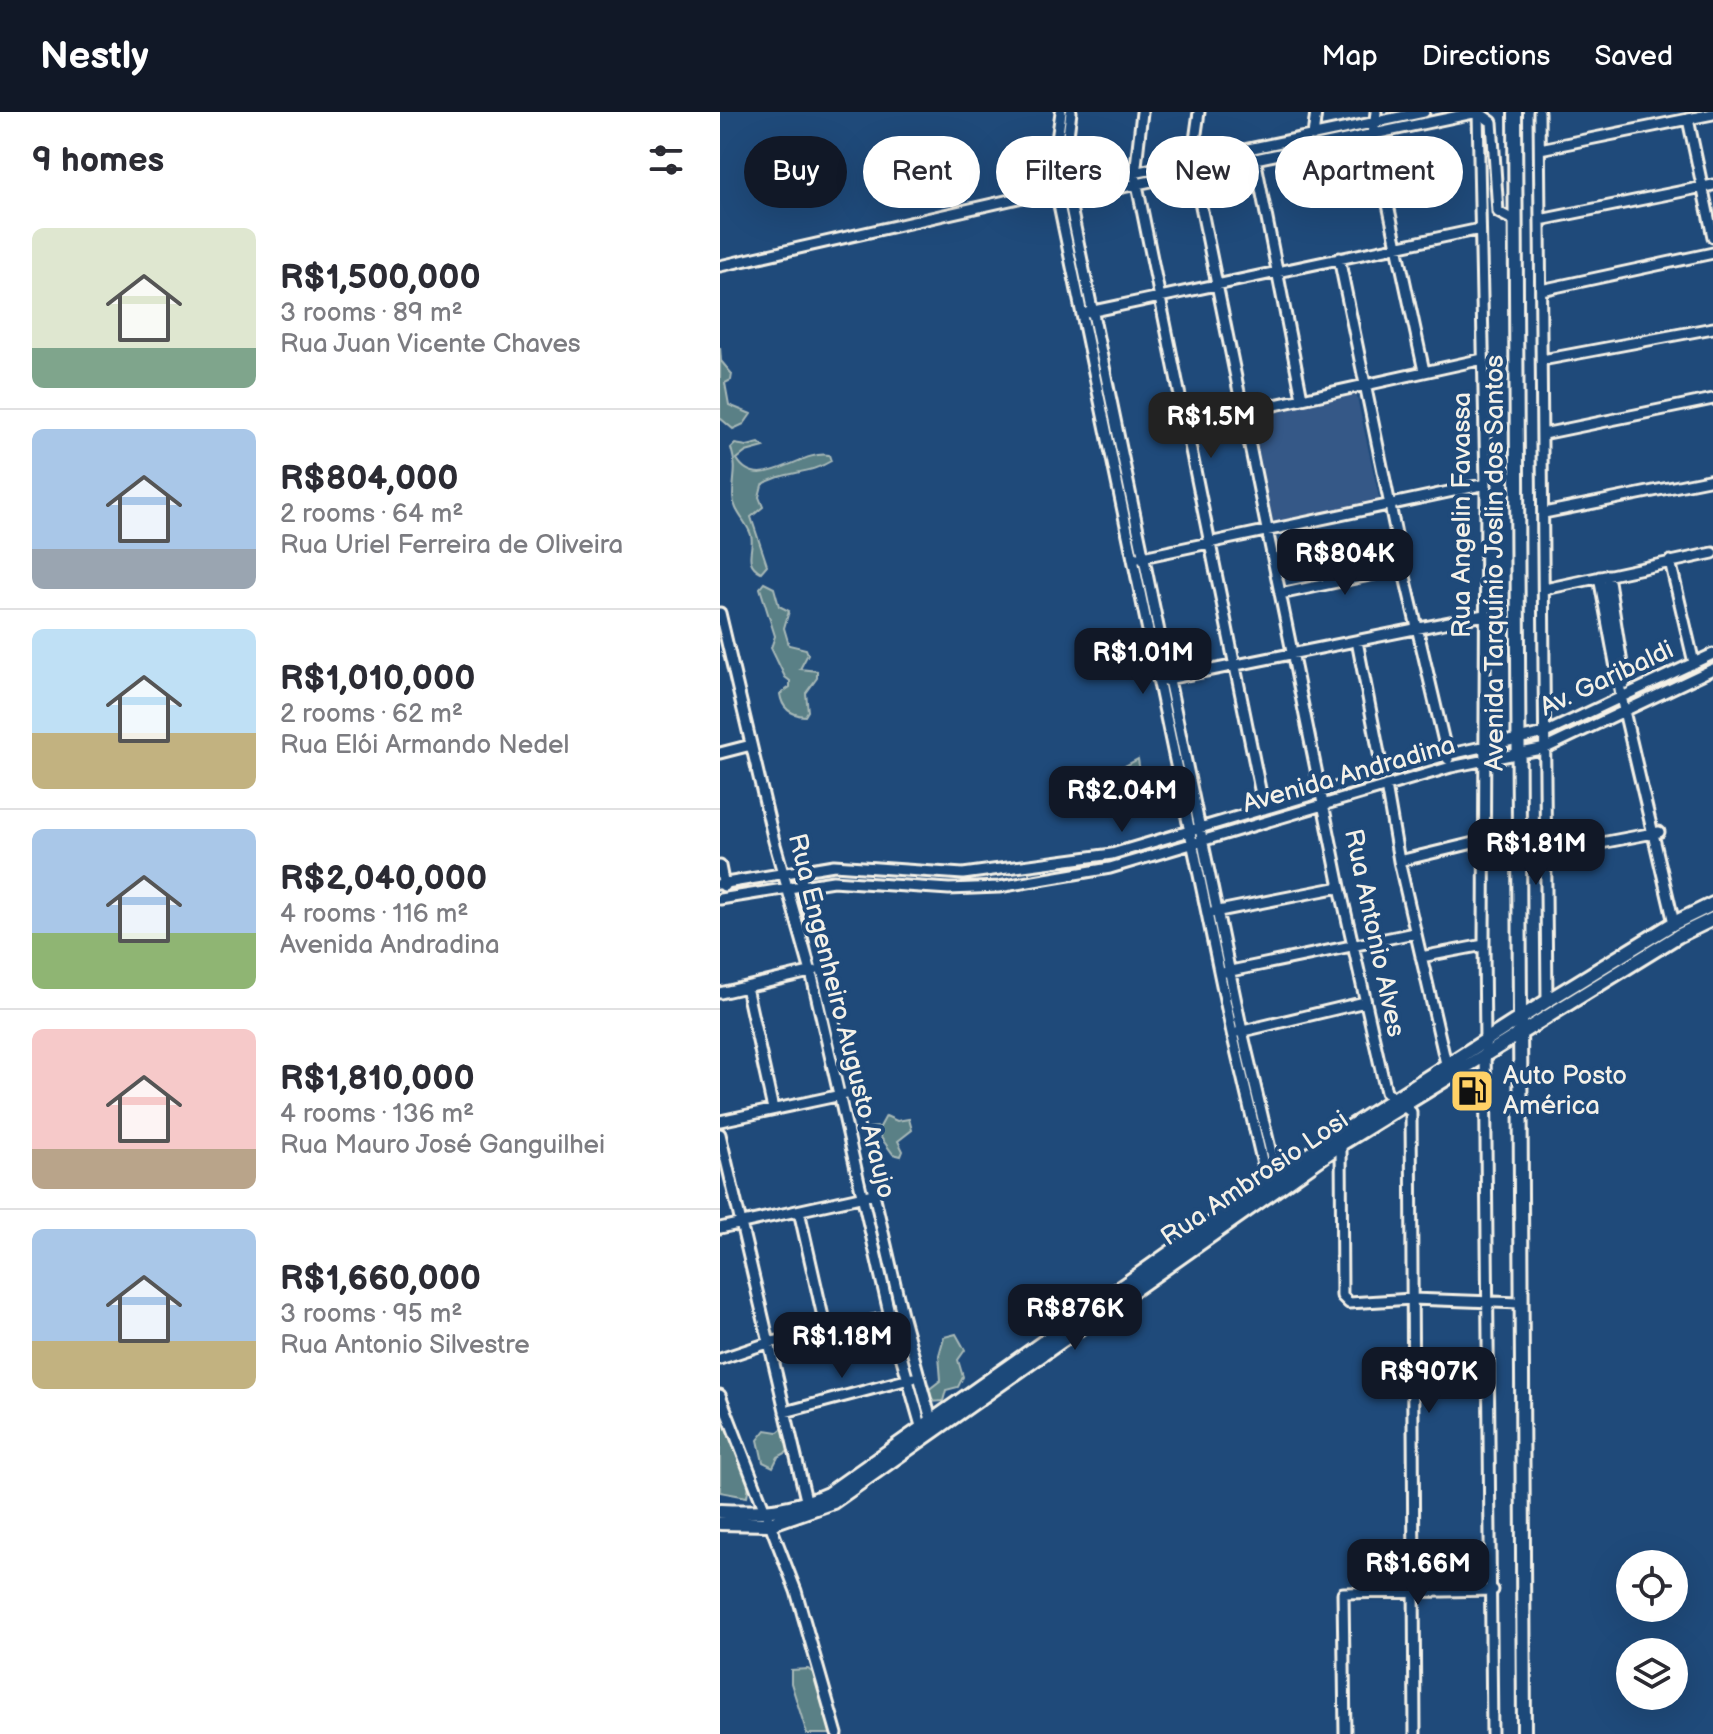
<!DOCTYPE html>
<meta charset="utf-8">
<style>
body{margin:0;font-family:"Balsamiq Sans",sans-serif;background:#f2f2f3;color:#2b2b33;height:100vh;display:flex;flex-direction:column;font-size:30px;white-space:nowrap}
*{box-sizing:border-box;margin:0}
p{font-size:26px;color:#7c7c81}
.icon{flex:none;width:44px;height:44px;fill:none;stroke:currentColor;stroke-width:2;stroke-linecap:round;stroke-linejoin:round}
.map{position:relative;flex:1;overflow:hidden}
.drawer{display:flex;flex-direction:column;background:#fff;width:720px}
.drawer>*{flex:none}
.top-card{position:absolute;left:24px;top:24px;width:760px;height:72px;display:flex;gap:16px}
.buttons{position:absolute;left:896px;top:1438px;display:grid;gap:16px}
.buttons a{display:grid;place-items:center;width:72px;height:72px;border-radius:50%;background:#fff;box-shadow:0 8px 32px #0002;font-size:40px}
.price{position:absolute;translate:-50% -68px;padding:0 18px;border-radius:16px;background:#111827;color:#fff;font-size:26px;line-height:52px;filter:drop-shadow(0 2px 4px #0008)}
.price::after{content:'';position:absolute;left:50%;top:48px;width:24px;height:18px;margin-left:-12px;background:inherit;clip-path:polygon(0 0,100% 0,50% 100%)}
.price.selected{background:#222;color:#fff}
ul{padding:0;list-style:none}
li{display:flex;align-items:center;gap:24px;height:200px;padding:0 32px}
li+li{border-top:2px solid #e1e1e2}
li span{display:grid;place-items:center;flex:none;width:224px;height:160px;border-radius:12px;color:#555}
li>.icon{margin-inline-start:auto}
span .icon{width:96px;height:96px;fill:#fffc;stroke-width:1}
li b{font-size:34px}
h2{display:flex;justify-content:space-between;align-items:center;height:96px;padding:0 32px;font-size:34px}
.chip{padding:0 28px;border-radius:36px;background:#fff;box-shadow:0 8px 32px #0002;font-size:28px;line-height:72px}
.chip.selected{background:#111827;color:#fff}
header{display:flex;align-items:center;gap:48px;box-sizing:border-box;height:112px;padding:0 40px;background:#111827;color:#fff}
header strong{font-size:38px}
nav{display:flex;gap:44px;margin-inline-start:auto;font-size:28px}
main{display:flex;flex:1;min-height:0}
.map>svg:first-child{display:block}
.built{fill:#345887}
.green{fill:#5a8086;stroke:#a7b8b7;stroke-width:2}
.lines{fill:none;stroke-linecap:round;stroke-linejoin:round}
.street-casing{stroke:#f4f1e8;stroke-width:15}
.secondary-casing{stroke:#f4f1e8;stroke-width:18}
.street{stroke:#1f4a7a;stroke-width:9}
.secondary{stroke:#1f4a7a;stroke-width:12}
.labels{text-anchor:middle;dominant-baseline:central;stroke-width:8;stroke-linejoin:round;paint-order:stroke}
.street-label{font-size:26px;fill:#f4f1e8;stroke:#1f4a7a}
.poi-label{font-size:26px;fill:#f4f1e8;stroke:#1f4a7a;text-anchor:start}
</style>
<header>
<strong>Nestly</strong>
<nav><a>Map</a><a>Directions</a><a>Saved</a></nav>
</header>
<main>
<section class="drawer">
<h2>9 homes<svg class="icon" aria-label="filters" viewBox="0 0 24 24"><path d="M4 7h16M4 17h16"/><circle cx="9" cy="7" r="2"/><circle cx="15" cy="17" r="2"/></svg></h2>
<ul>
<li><span style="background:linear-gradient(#dfe7d0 75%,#7fa58c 0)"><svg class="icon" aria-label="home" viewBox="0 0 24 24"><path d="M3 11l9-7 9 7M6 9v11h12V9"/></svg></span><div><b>R$1,500,000</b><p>3 rooms · 89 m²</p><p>Rua Juan Vicente Chaves</p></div></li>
<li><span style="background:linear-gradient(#a9c7e8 75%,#9aa5b1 0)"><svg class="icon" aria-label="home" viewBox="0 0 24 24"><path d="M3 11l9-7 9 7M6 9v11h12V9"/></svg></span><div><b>R$804,000</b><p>2 rooms · 64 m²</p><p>Rua Uriel Ferreira de Oliveira</p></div></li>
<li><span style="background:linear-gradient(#bfe0f5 65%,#c2b280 0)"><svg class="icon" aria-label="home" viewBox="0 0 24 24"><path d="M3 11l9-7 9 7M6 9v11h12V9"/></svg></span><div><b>R$1,010,000</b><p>2 rooms · 62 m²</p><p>Rua Elói Armando Nedel</p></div></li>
<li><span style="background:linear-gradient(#a9c7e8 65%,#8fb573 0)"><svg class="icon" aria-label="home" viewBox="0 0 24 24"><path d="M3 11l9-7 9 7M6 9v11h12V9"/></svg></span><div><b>R$2,040,000</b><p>4 rooms · 116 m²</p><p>Avenida Andradina</p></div></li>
<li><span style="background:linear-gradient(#f6c9c9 75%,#b9a48a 0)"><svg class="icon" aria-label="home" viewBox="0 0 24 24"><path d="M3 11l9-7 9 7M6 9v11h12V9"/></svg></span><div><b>R$1,810,000</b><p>4 rooms · 136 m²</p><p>Rua Mauro José Ganguilhei</p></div></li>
<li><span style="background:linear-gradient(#a9c7e8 70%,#c2b280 0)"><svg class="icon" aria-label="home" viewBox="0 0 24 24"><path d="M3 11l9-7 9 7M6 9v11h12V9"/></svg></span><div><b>R$1,660,000</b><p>3 rooms · 95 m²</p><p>Rua Antonio Silvestre</p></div></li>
</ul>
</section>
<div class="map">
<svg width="993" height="1622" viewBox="0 0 993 1622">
<rect width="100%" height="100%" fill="#1f4a7a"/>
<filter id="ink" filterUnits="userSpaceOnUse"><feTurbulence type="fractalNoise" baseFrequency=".0125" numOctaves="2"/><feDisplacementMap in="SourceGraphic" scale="16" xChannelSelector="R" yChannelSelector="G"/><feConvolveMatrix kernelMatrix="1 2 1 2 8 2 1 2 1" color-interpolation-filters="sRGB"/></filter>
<g filter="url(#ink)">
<path class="built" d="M636 281 660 390 551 412 528 303Z"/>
<path class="green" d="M0 235 1 249 12 262 11 268 5 271 9 293 31 302 24 312 13 317 0 306Z
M39 331 44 335 26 340 17 347C38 383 81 337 109 343L111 349C89 363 62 359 42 373L39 385 43 395 31 405 47 453 41 460C22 450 35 437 31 423 27 410 13 399 13 384 13 361 18 361 11 336L15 332 27 334Z
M44 471 54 476 59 494 69 499 64 516 69 533 86 537 88 542 80 557 97 559V566L86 581 88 599 85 604C71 603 62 597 60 582L70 575V569L65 565 51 536 55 524 40 476Z
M418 647 421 666 435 688 433 695C419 685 394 674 403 655Z
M166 1004 177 1009 189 1007 192 1018 178 1029 183 1039 181 1044 173 1042 159 1023 147 1022 149 1016 160 1015Z
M236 1222 245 1238 238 1248 243 1265 238 1275 226 1278 223 1289 210 1290 207 1279 221 1268 219 1243 224 1225Z
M0 1285C12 1316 15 1342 29 1372L27 1385 0 1380Z
M63 1316 71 1338 58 1345 53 1355 43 1350 38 1328 46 1318 58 1320Z
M88 1557 97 1564 113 1622H87L71 1571V1558Z"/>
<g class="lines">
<g class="street-casing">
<path id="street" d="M341 0 336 35 338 88 512 921 549 1078
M351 0 344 56 349 86 522 919 558 1070
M422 0 415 63 544 697
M479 0 472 50 620 775 666 980 691 1000 695 1622
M656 0 653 23 704 259
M758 0 766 372 764 833 772 1622
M819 0 827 889
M968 7 993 125
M593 24 596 0
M820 37 993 2
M535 46 582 286
M346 87 758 0 772 10 778 100 795 109
M820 108 993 73
M619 146 683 456 728 647
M0 154 347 75 704 0
M821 178 993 141
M369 200 760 117
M822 248 993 216
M523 300 763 247
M823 322 993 287
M824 401 993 367
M418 446 766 372
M950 449 974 551
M888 463 905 571
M879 465 904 599 954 811
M825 477 993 441
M560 482 683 456
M0 501 54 729 91 860 170 1205 203 1321
M637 529 663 662
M442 568 764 503
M0 641 31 633
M666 674 679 749 727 956
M828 741 939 720
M679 749 766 728
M0 754 4 774
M79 759 182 1202 213 1315
M0 772 114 753 243 762 392 742 726 643 825 621 993 542
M0 787 113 769 229 777 279 775 390 756 731 655 826 636 993 557
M494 800 620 775
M701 845 764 833
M506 860 694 821
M26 875 53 997
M0 881 94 859
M519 920 645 890
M0 1009 126 982
M0 1022 87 1392
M621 1032 622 1184 629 1191 692 1187 800 1191
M79 1099 106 1218
M0 1116 149 1083
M0 1247 48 1231 175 1204
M0 1283 76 1479 117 1622
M65 1300 193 1266
M625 1622 623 1481 773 1478"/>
</g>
<g class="secondary-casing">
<path id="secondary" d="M795 0 804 1622
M0 1399C41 1401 71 1399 108 1382L611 1027 827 889 954 811 993 792
M0 1411 50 1412 113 1390 621 1032 958 824 993 807"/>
</g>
<use href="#street" class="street"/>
<use href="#secondary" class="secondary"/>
</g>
</g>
<defs>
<g id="fuel-square" transform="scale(2.3)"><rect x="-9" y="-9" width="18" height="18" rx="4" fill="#ffd166" stroke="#1f4a7a"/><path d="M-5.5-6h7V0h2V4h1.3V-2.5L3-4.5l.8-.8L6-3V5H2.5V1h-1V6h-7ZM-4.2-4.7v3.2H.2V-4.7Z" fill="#111"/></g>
</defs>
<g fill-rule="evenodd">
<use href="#fuel-square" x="752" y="979"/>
</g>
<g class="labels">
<g class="street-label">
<text transform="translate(742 403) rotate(-90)">Rua Angelin Favassa</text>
<text transform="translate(775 451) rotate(-90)">Avenida Tarquínio Joslin dos Santos</text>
<text transform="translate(887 567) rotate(-25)">Av. Garibaldi</text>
<text transform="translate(629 663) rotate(-16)">Avenida Andradina</text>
<text transform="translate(654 821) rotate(78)">Rua Antonio Alves</text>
<text transform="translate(121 904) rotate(76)">Rua Engenheiro Augusto Araujo</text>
<text transform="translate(535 1067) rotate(-34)">Rua Ambrosio Losi</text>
</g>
<g class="poi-label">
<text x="783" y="964">Auto Posto<tspan x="783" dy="30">América</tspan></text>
</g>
</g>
</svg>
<div class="buttons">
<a><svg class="icon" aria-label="locate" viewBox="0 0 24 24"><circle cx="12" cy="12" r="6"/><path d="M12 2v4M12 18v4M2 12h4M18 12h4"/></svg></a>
<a><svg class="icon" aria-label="layers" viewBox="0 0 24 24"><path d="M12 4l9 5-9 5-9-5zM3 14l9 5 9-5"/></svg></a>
</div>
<b class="price selected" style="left:491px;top:348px">R$1.5M</b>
<b class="price" style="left:625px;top:485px">R$804K</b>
<b class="price" style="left:423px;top:584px">R$1.01M</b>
<b class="price" style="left:402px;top:722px">R$2.04M</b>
<b class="price" style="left:816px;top:775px">R$1.81M</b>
<b class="price" style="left:355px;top:1240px">R$876K</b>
<b class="price" style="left:122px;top:1268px">R$1.18M</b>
<b class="price" style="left:709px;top:1303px">R$907K</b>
<b class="price" style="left:698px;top:1495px">R$1.66M</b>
<div class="top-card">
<a class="chip selected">Buy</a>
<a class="chip">Rent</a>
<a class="chip">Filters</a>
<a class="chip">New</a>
<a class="chip">Apartment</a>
</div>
</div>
</main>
